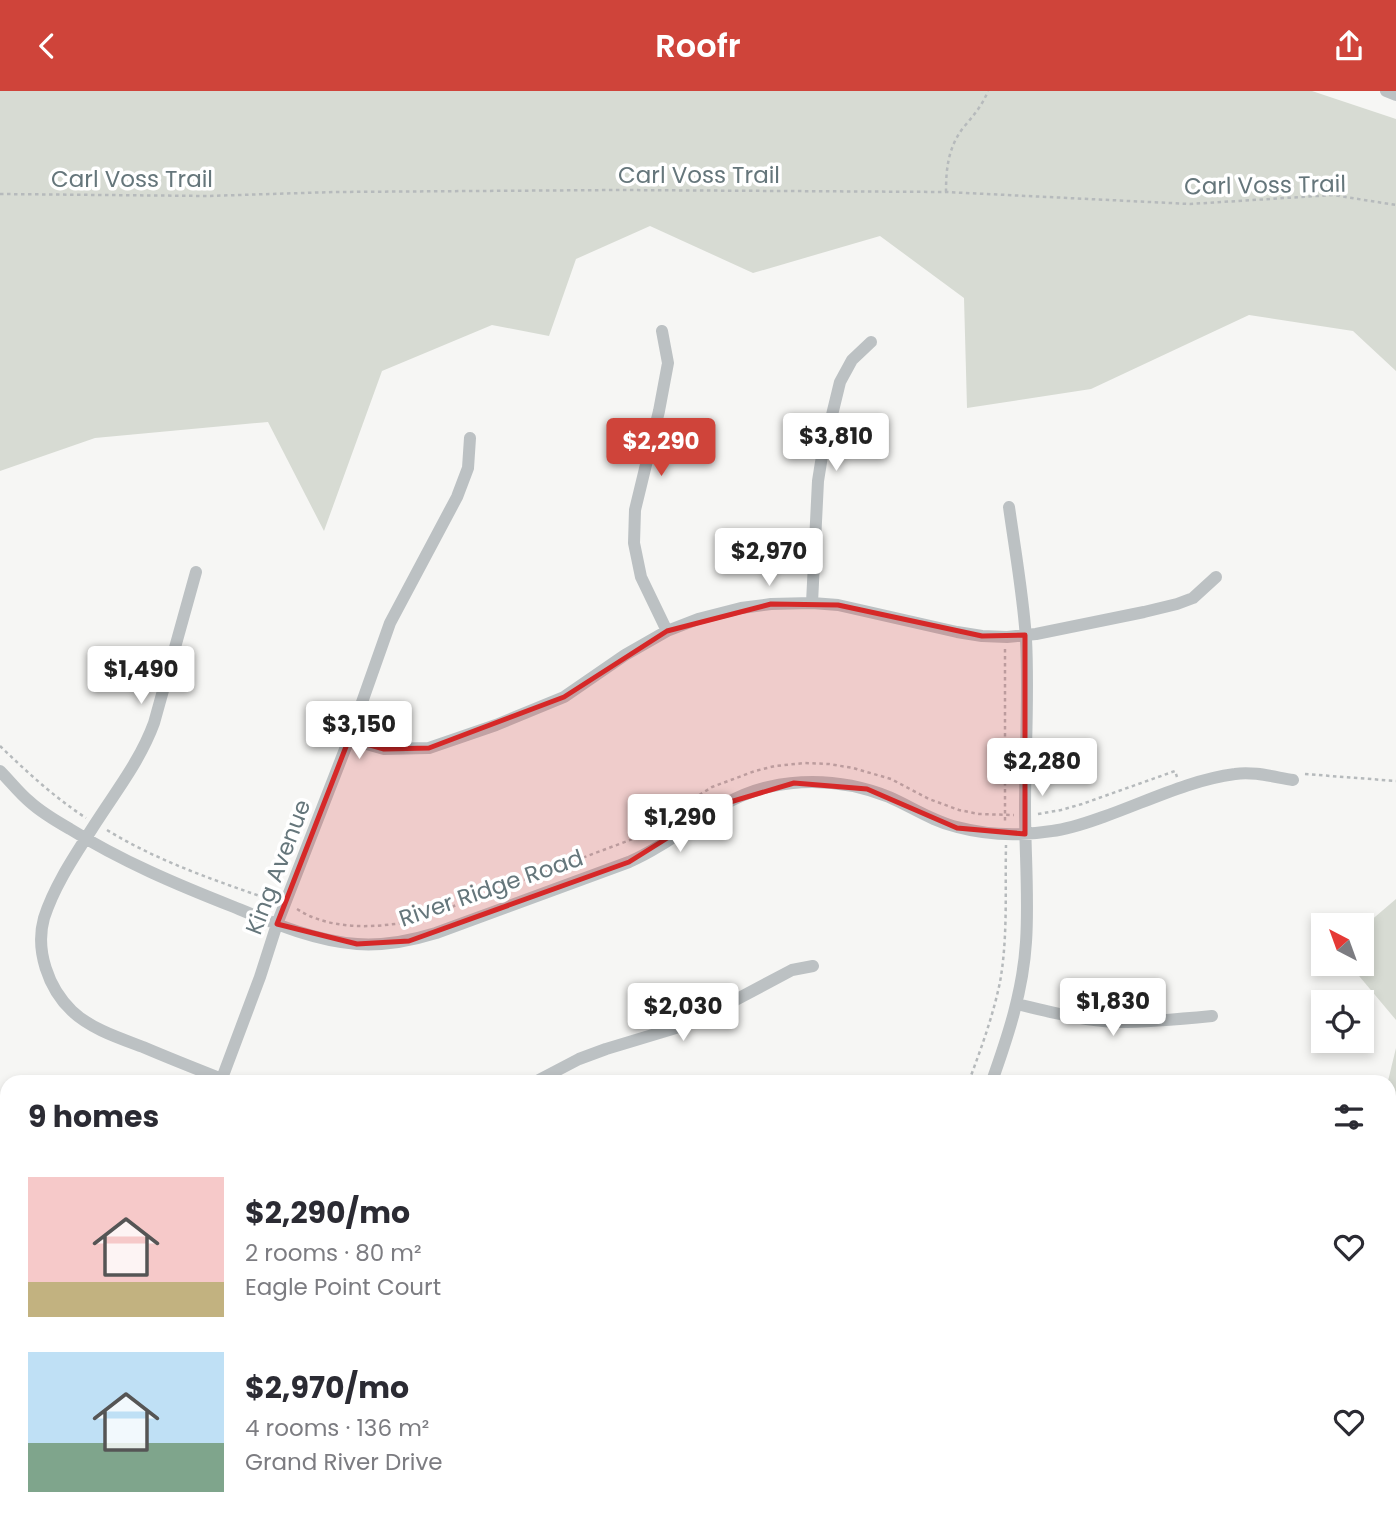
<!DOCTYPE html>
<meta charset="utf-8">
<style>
body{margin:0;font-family:Poppins,sans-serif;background:#f7f7f7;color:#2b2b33;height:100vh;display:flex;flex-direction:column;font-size:26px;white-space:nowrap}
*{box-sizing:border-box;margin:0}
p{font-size:23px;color:#7c7c81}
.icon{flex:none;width:38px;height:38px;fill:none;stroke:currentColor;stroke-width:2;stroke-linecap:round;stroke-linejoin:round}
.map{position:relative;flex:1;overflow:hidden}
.side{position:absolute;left:0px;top:984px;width:1396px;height:450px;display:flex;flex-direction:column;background:#fff;border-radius:21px 21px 0 0;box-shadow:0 4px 10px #0003}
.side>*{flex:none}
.needle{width:46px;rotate:319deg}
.controls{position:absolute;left:1311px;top:822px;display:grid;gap:14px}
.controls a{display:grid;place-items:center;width:63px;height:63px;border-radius:0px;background:#fff;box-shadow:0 4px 10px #0003;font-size:35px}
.price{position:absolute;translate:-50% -60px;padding:0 16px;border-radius:7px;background:#fff;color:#222;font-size:23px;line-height:46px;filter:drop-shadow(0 2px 4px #0008)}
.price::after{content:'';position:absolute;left:50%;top:42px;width:21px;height:16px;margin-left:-10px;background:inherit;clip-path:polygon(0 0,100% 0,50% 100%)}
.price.on{background:#cf443a;color:#fff}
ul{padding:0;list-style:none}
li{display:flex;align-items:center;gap:21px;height:175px;padding:0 28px}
li span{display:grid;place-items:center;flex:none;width:196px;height:140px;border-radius:0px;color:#555}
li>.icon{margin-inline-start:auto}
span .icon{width:84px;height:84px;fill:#fffc;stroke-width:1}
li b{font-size:30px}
h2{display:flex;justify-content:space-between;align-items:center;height:84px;padding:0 28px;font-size:30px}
header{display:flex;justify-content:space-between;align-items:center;height:91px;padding:0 28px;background:#cf443a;color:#fff;font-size:32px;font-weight:600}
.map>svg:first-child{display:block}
.built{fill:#e4e6e4}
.green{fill:#d7dbd3}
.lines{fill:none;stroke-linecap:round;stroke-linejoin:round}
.stream{stroke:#b4c2c4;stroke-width:4.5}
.path{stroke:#b6babc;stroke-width:2.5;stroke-dasharray:3.5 3.5;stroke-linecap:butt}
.service{stroke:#bcc1c3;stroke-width:6}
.minor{stroke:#bcc1c3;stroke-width:12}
.marked{fill:#d62828;fill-opacity:0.2;stroke:#d62828;stroke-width:5;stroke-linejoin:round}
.labels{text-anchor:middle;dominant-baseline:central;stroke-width:7;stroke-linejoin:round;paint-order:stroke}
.street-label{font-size:23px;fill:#65767b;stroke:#fff}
</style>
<header><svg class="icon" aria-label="back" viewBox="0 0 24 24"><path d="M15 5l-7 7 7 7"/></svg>Roofr<svg class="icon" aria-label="share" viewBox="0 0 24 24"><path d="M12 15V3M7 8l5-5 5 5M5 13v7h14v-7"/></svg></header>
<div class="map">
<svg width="1396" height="1432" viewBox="0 0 1396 1432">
<rect width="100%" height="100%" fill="#f6f6f4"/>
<path class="built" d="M332 1426H547L552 1432H325Z"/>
<path class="green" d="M0 0H1312L1396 28V280L1353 240 1249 224 1091 298 967 317 964 207 880 145 753 182 650 135 576 168 549 245 492 234 382 280 324 440 268 331 95 347 0 380Z
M1396 808V929L1349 873H1362V837Z
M1396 957V1432H1264L1271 1426H1390V990H1388Z"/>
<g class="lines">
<path class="stream" d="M1390 1113 1396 1104
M1390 1125 1396 1131
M1310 1432V1426"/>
<path class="path" d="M946 101C946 78 948 57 963 37 973 25 982 15 988 0
M0 103 207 105 334 101 617 99 946 101 1190 113 1333 104 1396 114
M1005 558V730
M0 655C27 681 54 706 86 727
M1305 683 1396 690
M1038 723 1061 719 1082 713 1175 680 1177 686
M107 739C159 771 217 790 274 810
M297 818C302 821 307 824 312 826 345 839 380 836 414 830L638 746 693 708 712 696 755 680 775 675 805 672 829 673 853 677 891 688 929 708 959 719 979 723 1014 724
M969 990C981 958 993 925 1000 891 1008 846 1005 799 1006 754
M495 1426 500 1432
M392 1432 399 1426
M778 1432 781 1426"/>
<path class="service" d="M0 1423 7 1417
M116 1426 120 1432
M196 1432 203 1426"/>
<path class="minor" d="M1386 0 1396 4
M662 240 668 272 659 320 635 419 634 452 641 486 667 540
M196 481 154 632C140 670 116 700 95 733 76 763 55 793 44 827 35 859 48 897 72 920 91 938 119 947 143 956 171 968 199 979 227 990
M812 512 818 390 822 365 840 291 852 269 871 251
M349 648 384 658 429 657 496 634 564 606 625 564 667 540 698 528 741 517 771 513 812 512 838 514 957 541 982 545 1007 546 1036 543 1144 521 1177 513 1193 507 1216 486
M0 680C10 690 19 702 30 711 41 721 56 730 70 738 121 770 178 794 234 816 273 832 315 850 357 853 384 855 410 850 436 842L629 771C680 749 713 709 768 696 809 687 851 691 889 706 912 716 932 730 957 736 987 744 1021 745 1052 740 1070 738 1086 732 1103 726 1146 711 1189 689 1235 683 1253 680 1274 686 1293 689
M1017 913C1050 921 1085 930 1119 931 1150 931 1181 928 1212 925
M221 990 260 886 277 833 349 648 390 532 457 406 468 377 470 347
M537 990 579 968 606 958 679 936 709 923 792 879 813 875
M992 990C1008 945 1023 900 1026 851 1029 807 1025 762 1025 718 1025 662 1029 604 1026 548 1023 503 1015 459 1009 416
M0 1064 7 1069
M0 1272 7 1266
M683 1426 691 1432
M801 1432 804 1426"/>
</g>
<path class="marked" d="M771 513 838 514 982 545 1025 544V743L957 737 867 698 794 692 720 714 629 771 409 850 357 853 277 833 349 648 384 658 429 657 564 606 667 540Z"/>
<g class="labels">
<g class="street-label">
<text x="699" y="84">Carl Voss Trail</text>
<text x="132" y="88">Carl Voss Trail</text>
<text transform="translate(1265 94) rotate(-1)">Carl Voss Trail</text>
<text transform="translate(278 776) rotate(-69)">King Avenue</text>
<text transform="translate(491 797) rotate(-19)">River Ridge Road</text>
</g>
</g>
</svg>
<div class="controls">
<a><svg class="needle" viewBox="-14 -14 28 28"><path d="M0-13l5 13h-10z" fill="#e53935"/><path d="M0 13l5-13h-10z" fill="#7c7c81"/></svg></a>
<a><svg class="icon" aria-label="locate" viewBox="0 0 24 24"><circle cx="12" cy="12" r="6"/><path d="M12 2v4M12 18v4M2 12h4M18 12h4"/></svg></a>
</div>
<b class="price" style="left:836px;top:382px">$3,810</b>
<b class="price on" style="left:661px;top:387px">$2,290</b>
<b class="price" style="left:769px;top:497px">$2,970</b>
<b class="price" style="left:141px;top:615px">$1,490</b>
<b class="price" style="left:359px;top:670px">$3,150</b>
<b class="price" style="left:1042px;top:707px">$2,280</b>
<b class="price" style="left:680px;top:763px">$1,290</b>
<b class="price" style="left:1113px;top:947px">$1,830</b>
<b class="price" style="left:683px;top:952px">$2,030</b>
<section class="side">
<h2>9 homes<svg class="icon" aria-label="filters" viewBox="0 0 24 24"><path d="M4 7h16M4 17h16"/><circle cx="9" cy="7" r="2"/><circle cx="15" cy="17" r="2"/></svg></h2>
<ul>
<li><span style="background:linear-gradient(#f6c9c9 75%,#c2b280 0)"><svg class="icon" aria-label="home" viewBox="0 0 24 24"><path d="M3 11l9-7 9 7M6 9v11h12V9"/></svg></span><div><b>$2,290/mo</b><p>2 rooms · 80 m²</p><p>Eagle Point Court</p></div><svg class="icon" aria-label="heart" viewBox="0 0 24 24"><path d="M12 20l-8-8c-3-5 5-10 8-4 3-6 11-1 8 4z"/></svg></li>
<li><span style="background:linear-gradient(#bfe0f5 65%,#7fa58c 0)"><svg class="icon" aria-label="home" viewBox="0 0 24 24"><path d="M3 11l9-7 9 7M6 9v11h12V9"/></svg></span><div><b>$2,970/mo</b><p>4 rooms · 136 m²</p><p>Grand River Drive</p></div><svg class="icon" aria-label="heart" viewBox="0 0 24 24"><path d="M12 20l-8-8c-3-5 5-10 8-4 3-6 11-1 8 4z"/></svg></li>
</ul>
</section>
</div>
